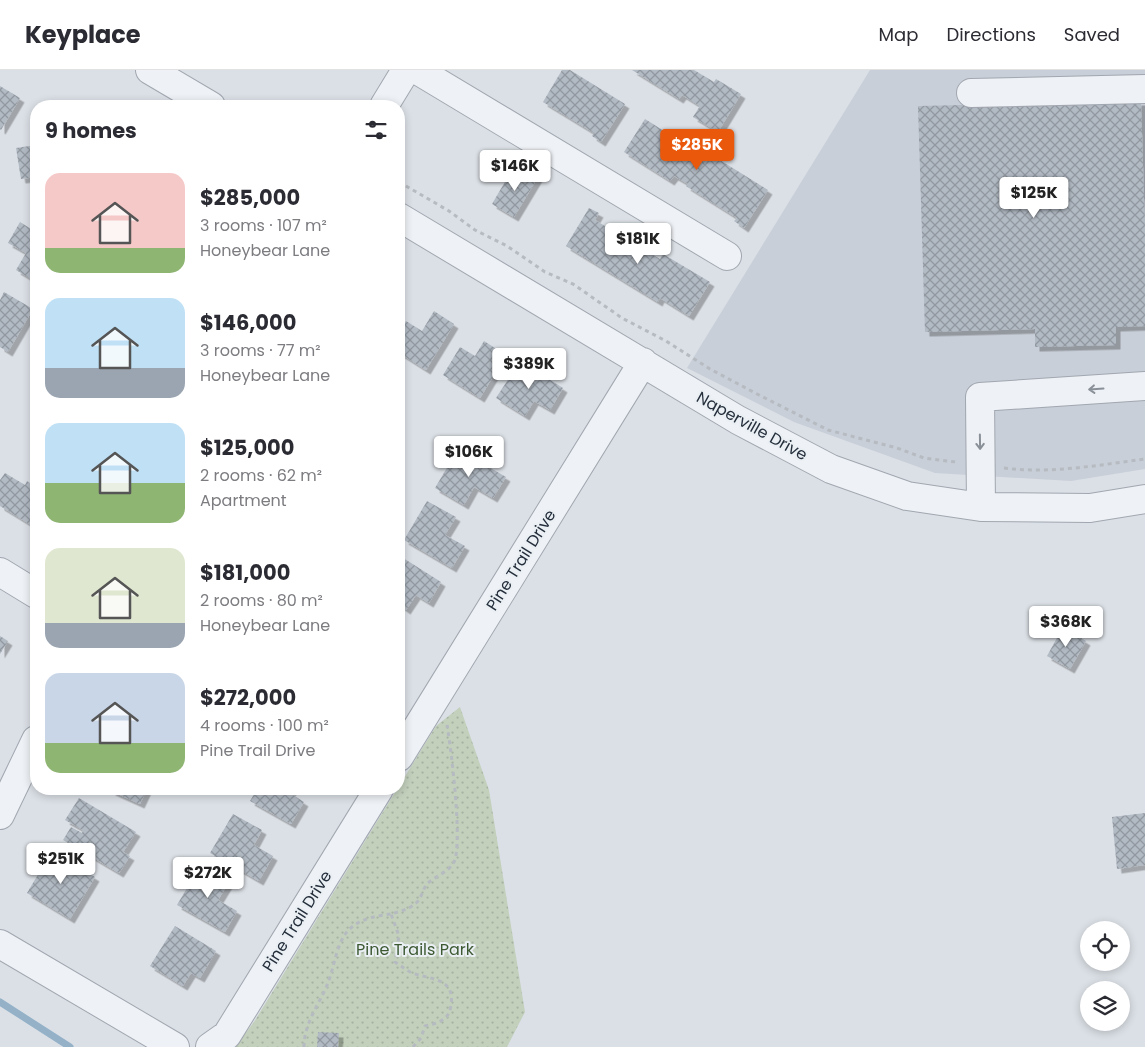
<!DOCTYPE html>
<meta charset="utf-8">
<style>
body{margin:0;font-family:Poppins,sans-serif;background:#f2f2f3;color:#2b2b33;height:100vh;display:flex;flex-direction:column;font-size:19px;white-space:nowrap}
*{box-sizing:border-box;margin:0}
p{font-size:16px;color:#7c7c81}
.icon{flex:none;width:28px;height:28px;fill:none;stroke:currentColor;stroke-width:2;stroke-linecap:round;stroke-linejoin:round}
.map{position:relative;flex:1;overflow:hidden}
.sheet{position:absolute;left:30px;top:30px;width:375px;height:695px;display:flex;flex-direction:column;background:#fff;border-radius:20px;box-shadow:0 2px 8px #0003}
.sheet>*{flex:none}
.tools{position:absolute;left:1080px;top:851px;display:grid;gap:10px}
.tools a{display:grid;place-items:center;width:50px;height:50px;border-radius:50%;background:#fff;box-shadow:0 2px 8px #0003;font-size:25px}
.price{position:absolute;translate:-50% -42px;padding:0 11px;border-radius:5px;background:#fff;color:#222;font-size:16px;line-height:32px;filter:drop-shadow(0 1px 2px #0008)}
.price::after{content:'';position:absolute;left:50%;top:30px;width:15px;height:11px;margin-left:-8px;background:inherit;clip-path:polygon(0 0,100% 0,50% 100%)}
.price.active{background:#ea580c;color:#fff}
ul{padding:0;list-style:none}
li{display:flex;align-items:center;gap:15px;height:125px;padding:0 15px}
li span{display:grid;place-items:center;flex:none;width:140px;height:100px;border-radius:15px;color:#555}
li>.icon{margin-inline-start:auto}
span .icon{width:60px;height:60px;fill:#fffc;stroke-width:1}
li b{font-size:21px}
h2{display:flex;justify-content:space-between;align-items:center;height:60px;padding:0 15px;font-size:21px}
header{display:flex;align-items:center;gap:30px;box-sizing:border-box;height:70px;padding:0 25px;background:#fff;border-bottom:1px solid #e1e1e2}
header strong{font-size:24px}
nav{display:flex;gap:28px;margin-inline-start:auto;font-size:18px}
.map>svg:first-child{display:block}
.built{fill:#c9cfd8}
.park{fill:url(#park-dots)}
.lines{fill:none;stroke-linecap:round;stroke-linejoin:round}
.stream{stroke:#94b1c8;stroke-width:7}
.building{fill:url(#building-cross-hatch);filter:url(#shadow)}
.minor-casing{stroke:#a1a7b0;stroke-width:30}
.path{stroke:#b6bbc1;stroke-width:3;stroke-dasharray:4 4;stroke-linecap:butt}
.minor{stroke:#eef1f5;stroke-width:28}
.oneway{stroke:#8a9098}
.labels{text-anchor:middle;dominant-baseline:central;stroke-width:4;stroke-linejoin:round;paint-order:stroke}
.street-label{font-size:16px;fill:#252f3c;stroke:#eaeff4}
.park-label{font-size:16px;fill:#3c5932;stroke:#eaeff4}
</style>
<header>
<strong>Keyplace</strong>
<nav><a>Map</a><a>Directions</a><a>Saved</a></nav>
</header>
<div class="map">
<svg width="1145" height="977" viewBox="0 0 1145 977">
<defs>
<pattern id="park-dots" width="8" height="8" patternUnits="userSpaceOnUse" patternTransform="scale(1.25)"><rect width="8" height="8" fill="#c3d0bc"/><path d="M2 2h.1M6 6h.1" fill="none" stroke="#a7b3a2" stroke-width="1.8" stroke-linecap="round"/></pattern>
<pattern id="building-cross-hatch" width="8" height="8" patternUnits="userSpaceOnUse" patternTransform="scale(1.25)"><rect width="8" height="8" fill="#b2bac3"/><path d="M0 0l8 8M0 8l8-8" fill="none" stroke="#9198a0"/></pattern>
<filter id="shadow"><feDropShadow dx="4.5" dy="4.5" stdDeviation="0" flood-color="#0004"/></filter>
</defs>
<rect width="100%" height="100%" fill="#dbe0e6"/>
<path class="built" d="M870 0H1145V399L1071 411 935 403 794 352 687 298Z"/>
<path class="park" d="M460 637 489 720 525 942 507 977H235L254 952 397 719H399V716L436 656Z"/>
<g class="lines">
<path class="stream" d="M0 932 70 977"/>
</g>
<path class="building" d="M562 0H570L625 34 601 72 592 66 594 63 543 32Z
M632 0H694L714 12 716 9 741 24 718 62 693 47 700 36 682 25 679 29Z
M0 16 20 28 1 60 0 59Z
M1141 31 1145 161V256L1116 257V275L1035 277V259L925 262 918 36Z
M645 49 672 66 675 62 768 120 744 158 734 151 737 148 686 116 688 114 674 106 670 111 624 82Z
M36 75V107L21 109 16 78Z
M522 97 538 107 514 147 492 134 509 105 515 108Z
M589 138 599 143 595 150 660 189 663 184 710 212 689 246 660 228 658 232 566 176Z
M20 152 36 162V212L16 200 26 183 8 173Z
M4 222 33 239 8 282 0 277V230Z
M434 241 454 254 426 300 399 283V263L406 251 422 261Z
M484 271 506 285 480 328 443 305 460 277 475 286Z
M520 291 563 318 550 340 534 331 525 346 496 328Z
M458 379 506 407 493 428 474 417 464 435 435 418Z
M5 403 25 415 27 411 36 417V458L0 436V410Z
M427 431 456 447 445 465 465 476 452 498 404 470Z
M400 486 441 512 429 533 416 525 406 540 399 535Z
M1063 557 1086 571 1070 599 1047 586Z
M0 566 8 571 0 584Z
M112 719H147L140 734 111 721Z
M257 719H293L290 723 304 732 291 754 250 731Z
M79 728 136 762 123 782 130 786 119 803 63 770 71 757 82 763 83 760 65 750Z
M1145 743V795L1117 799 1112 747Z
M233 744 262 760 254 775 273 786 259 811 210 783Z
M52 781 95 807 70 849 27 823Z
M200 796 229 812 218 830 237 841 225 862 177 835Z
M175 856 216 881 200 908 191 903 183 916 150 896Z
M318 962 339 963 338 977H317Z"/>
<g class="lines">
<g class="minor-casing">
<path id="minor" d="M150 0 211 36
M417 0 727 186
M971 23 1145 19
M384 36 406 0
M399 147 738 350 831 399 907 426 981 437 1090 438 1145 429
M981 437 980 327 1145 316
M0 502 36 524
M399 687 643 292
M0 745 36 670
M0 874 175 977
M210 977 227 965 379 719"/>
</g>
<path class="path" d="M399 112 449 141 475 160 507 176 545 202 573 214 622 248 666 271 710 299 761 326 828 360 897 378 924 388 956 392
M1004 398C1051 404 1099 395 1145 389
M304 977C304 953 319 935 328 913 334 897 336 877 346 863 357 849 375 846 391 844
M413 977 421 968 425 956C435 954 447 951 450 940 458 908 433 910 412 903 406 900 401 896 395 892L399 866 391 844C401 841 411 839 418 831 422 826 423 819 427 814 435 806 448 803 454 792 463 774 451 678 447 655"/>
<use href="#minor" class="minor"/>
</g>
<defs><path id="oneway-shaft" d="M-6 0H5M1.5-3L5.5 0L1.5 3" fill="none" stroke-width="1.6" stroke-linecap="round" stroke-linejoin="round" transform="scale(1.25)"/></defs>
<g class="oneway">
<use href="#oneway-shaft" transform="translate(1096 319) rotate(176)"/>
<use href="#oneway-shaft" transform="translate(980 372) rotate(89)"/>
</g>
<g class="labels">
<g class="street-label">
<text transform="translate(752 356) rotate(29)">Naperville Drive</text>
<text transform="translate(521 490) rotate(-58)">Pine Trail Drive</text>
<text transform="translate(297 851) rotate(-58)">Pine Trail Drive</text>
</g>
<g class="park-label">
<text x="415" y="879">Pine Trails Park</text>
</g>
</g>
</svg>
<div class="tools">
<a><svg class="icon" aria-label="locate" viewBox="0 0 24 24"><circle cx="12" cy="12" r="6"/><path d="M12 2v4M12 18v4M2 12h4M18 12h4"/></svg></a>
<a><svg class="icon" aria-label="layers" viewBox="0 0 24 24"><path d="M12 4l9 5-9 5-9-5zM3 14l9 5 9-5"/></svg></a>
</div>
<b class="price active" style="left:697px;top:101px">$285K</b>
<b class="price" style="left:515px;top:122px">$146K</b>
<b class="price" style="left:1034px;top:149px">$125K</b>
<b class="price" style="left:638px;top:195px">$181K</b>
<b class="price" style="left:529px;top:320px">$389K</b>
<b class="price" style="left:469px;top:408px">$106K</b>
<b class="price" style="left:1066px;top:578px">$368K</b>
<b class="price" style="left:61px;top:815px">$251K</b>
<b class="price" style="left:208px;top:829px">$272K</b>
<section class="sheet">
<h2>9 homes<svg class="icon" aria-label="filters" viewBox="0 0 24 24"><path d="M4 7h16M4 17h16"/><circle cx="9" cy="7" r="2"/><circle cx="15" cy="17" r="2"/></svg></h2>
<ul>
<li><span style="background:linear-gradient(#f6c9c9 75%,#8fb573 0)"><svg class="icon" aria-label="home" viewBox="0 0 24 24"><path d="M3 11l9-7 9 7M6 9v11h12V9"/></svg></span><div><b>$285,000</b><p>3 rooms · 107 m²</p><p>Honeybear Lane</p></div></li>
<li><span style="background:linear-gradient(#bfe0f5 70%,#9aa5b1 0)"><svg class="icon" aria-label="home" viewBox="0 0 24 24"><path d="M3 11l9-7 9 7M6 9v11h12V9"/></svg></span><div><b>$146,000</b><p>3 rooms · 77 m²</p><p>Honeybear Lane</p></div></li>
<li><span style="background:linear-gradient(#bfe0f5 60%,#8fb573 0)"><svg class="icon" aria-label="home" viewBox="0 0 24 24"><path d="M3 11l9-7 9 7M6 9v11h12V9"/></svg></span><div><b>$125,000</b><p>2 rooms · 62 m²</p><p>Apartment</p></div></li>
<li><span style="background:linear-gradient(#dfe7d0 75%,#9aa5b1 0)"><svg class="icon" aria-label="home" viewBox="0 0 24 24"><path d="M3 11l9-7 9 7M6 9v11h12V9"/></svg></span><div><b>$181,000</b><p>2 rooms · 80 m²</p><p>Honeybear Lane</p></div></li>
<li><span style="background:linear-gradient(#c9d6e8 70%,#8fb573 0)"><svg class="icon" aria-label="home" viewBox="0 0 24 24"><path d="M3 11l9-7 9 7M6 9v11h12V9"/></svg></span><div><b>$272,000</b><p>4 rooms · 100 m²</p><p>Pine Trail Drive</p></div></li>
</ul>
</section>
</div>
